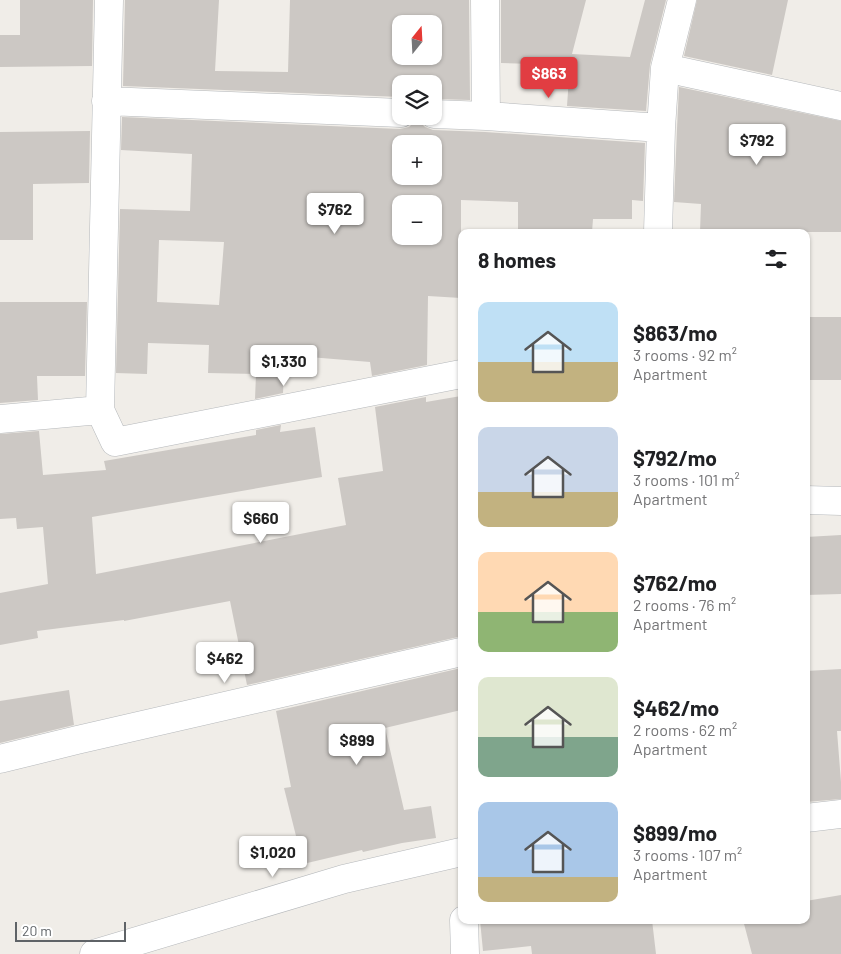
<!DOCTYPE html>
<meta charset="utf-8">
<style>
body{margin:0;font-family:Barlow,sans-serif;background:#f2f2f2;color:#202124;height:100vh;display:flex;flex-direction:column;font-size:19px;white-space:nowrap}
*{box-sizing:border-box;margin:0}
p{font-size:16px;color:#757577}
.icon{flex:none;width:28px;height:28px;fill:none;stroke:currentColor;stroke-width:2;stroke-linecap:round;stroke-linejoin:round}
.map{position:relative;flex:1;overflow:hidden}
.details{position:absolute;left:458px;top:229px;width:352px;height:695px;display:flex;flex-direction:column;background:#fff;border-radius:10px;box-shadow:0 1px 4px #0004}
.details>*{flex:none}
.needle{width:32px;rotate:18deg}
.fabs{position:absolute;left:392px;top:15px;display:grid;gap:10px}
.fabs a{display:grid;place-items:center;width:50px;height:50px;border-radius:10px;background:#fff;box-shadow:0 1px 4px #0004;font-size:25px}
.scale{position:absolute;left:15px;bottom:12px;width:111px;box-sizing:border-box;padding-left:5px;border:2px solid #5f6367;border-top:0;font-size:14px;line-height:18px;white-space:nowrap;color:#5f6367;-webkit-text-stroke:4px #fff;paint-order:stroke}
.price{position:absolute;translate:-50% -42px;padding:0 11px;border-radius:5px;background:#fff;color:#222;font-size:16px;line-height:32px;filter:drop-shadow(0 1px 2px #0008)}
.price::after{content:'';position:absolute;left:50%;top:30px;width:15px;height:11px;margin-left:-8px;background:inherit;clip-path:polygon(0 0,100% 0,50% 100%)}
.price.selected{background:#e13d42;color:#fff}
ul{padding:0;list-style:none}
li{display:flex;align-items:center;gap:15px;height:125px;padding:0 20px}
li span{display:grid;place-items:center;flex:none;width:140px;height:100px;border-radius:10px;color:#555}
li>.icon{margin-inline-start:auto}
span .icon{width:60px;height:60px;fill:#fffc;stroke-width:1}
li b{font-size:21px}
h2{display:flex;justify-content:space-between;align-items:center;height:60px;padding:0 20px;font-size:21px}
.map>svg:first-child{display:block}
.building{fill:#ccc8c4;fill-rule:evenodd}
.lines{fill:none;stroke-linecap:round;stroke-linejoin:round}
.minor-casing{stroke:#b5b8bb;stroke-width:29}
.minor{stroke:#fff;stroke-width:28}
</style>
<div class="map">
<svg width="841" height="954" viewBox="0 0 841 954">
<rect width="100%" height="100%" fill="#f0ede8"/>
<path class="building" d="M20 0H93L92 66 0 67V35H20Z
M125 0H219L215 71 288 72 290 0H469L470 100 434 99V84H401V97L123 86ZM401 24H434V56H401Z
M501 0H586L572 54 630 57 645 0H666L650 65 646 111 567 106 570 63 569 65 501 63Z
M697 0H788L772 75 684 56Z
M679 87 841 121V232H700L701 204 674 202 677 129Z
M416 116H419L420 122 425 127 433 130 485 132 645 143 643 201 632 200V219H593L592 232H518V202L461 200V298L428 296 427 365 372 376 370 362 285 355 283 393 255 399 256 374 208 373 209 345 148 343 147 374 116 373 120 209 190 211 192 154 121 150 122 117 400 129 409 127 414 122ZM401 144H434V176H401ZM401 204H434V236H401ZM159 240 224 242 219 305 157 302Z
M90 131 89 183 33 184V240H0V132Z
M0 302H87L85 376H37L38 400 0 403Z
M806 317H841V380H806Z
M461 396V637H458L247 685 230 601 124 621V620L37 631 38 638 0 645V593L48 584 43 527 17 529 16 518 0 519V434L39 431 43 475 106 470 104 461 256 435V430L281 425 280 432 315 427 322 477 92 517 96 574 346 525 338 478 383 471 375 407 426 397V402Z
M841 535V594L806 595V537Z
M461 668V710L385 728 404 810 431 806 436 838 402 843 363 852 362 850 303 864 284 788 291 787 276 711Z
M841 669V731H837L841 782V799L806 802V671Z
M69 690 74 725 0 743V701Z
M841 895V954H752L743 920H806V901Z
M480 920H652L656 954H532L531 946 483 951Z"/>
<g class="lines">
<g class="minor-casing">
<path id="minor" d="M109 0 100 410 115 442 461 374
M485 0 486 116
M665 68 841 106
M106 101 401 113
M434 114 486 116 661 128
M658 232 661 128 665 68 682 0
M0 419 100 410
M806 500 841 501
M0 759 77 740 461 652
M806 818 841 814
M464 920 465 954
M94 954 344 879 461 852"/>
</g>
<use href="#minor" class="minor"/>
</g>
</svg>
<div class="fabs">
<a><svg class="needle" viewBox="-14 -14 28 28"><path d="M0-13l5 13h-10z" fill="#e53935"/><path d="M0 13l5-13h-10z" fill="#757577"/></svg></a>
<a><svg class="icon" aria-label="layers" viewBox="0 0 24 24"><path d="M12 4l9 5-9 5-9-5zM3 14l9 5 9-5"/></svg></a>
<a>+</a>
<a>−</a>
</div>
<div class="scale">20 m</div>
<b class="price selected" style="left:549px;top:99px">$863</b>
<b class="price" style="left:757px;top:166px">$792</b>
<b class="price" style="left:335px;top:235px">$762</b>
<b class="price" style="left:284px;top:387px">$1,330</b>
<b class="price" style="left:261px;top:544px">$660</b>
<b class="price" style="left:225px;top:684px">$462</b>
<b class="price" style="left:357px;top:766px">$899</b>
<b class="price" style="left:273px;top:878px">$1,020</b>
<section class="details">
<h2>8 homes<svg class="icon" aria-label="filters" viewBox="0 0 24 24"><path d="M4 7h16M4 17h16"/><circle cx="9" cy="7" r="2"/><circle cx="15" cy="17" r="2"/></svg></h2>
<ul>
<li><span style="background:linear-gradient(#bfe0f5 60%,#c2b280 0)"><svg class="icon" aria-label="home" viewBox="0 0 24 24"><path d="M3 11l9-7 9 7M6 9v11h12V9"/></svg></span><div><b>$863/mo</b><p>3 rooms · 92 m²</p><p>Apartment</p></div></li>
<li><span style="background:linear-gradient(#c9d6e8 65%,#c2b280 0)"><svg class="icon" aria-label="home" viewBox="0 0 24 24"><path d="M3 11l9-7 9 7M6 9v11h12V9"/></svg></span><div><b>$792/mo</b><p>3 rooms · 101 m²</p><p>Apartment</p></div></li>
<li><span style="background:linear-gradient(#ffd9b3 60%,#8fb573 0)"><svg class="icon" aria-label="home" viewBox="0 0 24 24"><path d="M3 11l9-7 9 7M6 9v11h12V9"/></svg></span><div><b>$762/mo</b><p>2 rooms · 76 m²</p><p>Apartment</p></div></li>
<li><span style="background:linear-gradient(#dfe7d0 60%,#7fa58c 0)"><svg class="icon" aria-label="home" viewBox="0 0 24 24"><path d="M3 11l9-7 9 7M6 9v11h12V9"/></svg></span><div><b>$462/mo</b><p>2 rooms · 62 m²</p><p>Apartment</p></div></li>
<li><span style="background:linear-gradient(#a9c7e8 75%,#c2b280 0)"><svg class="icon" aria-label="home" viewBox="0 0 24 24"><path d="M3 11l9-7 9 7M6 9v11h12V9"/></svg></span><div><b>$899/mo</b><p>3 rooms · 107 m²</p><p>Apartment</p></div></li>
</ul>
</section>
</div>
